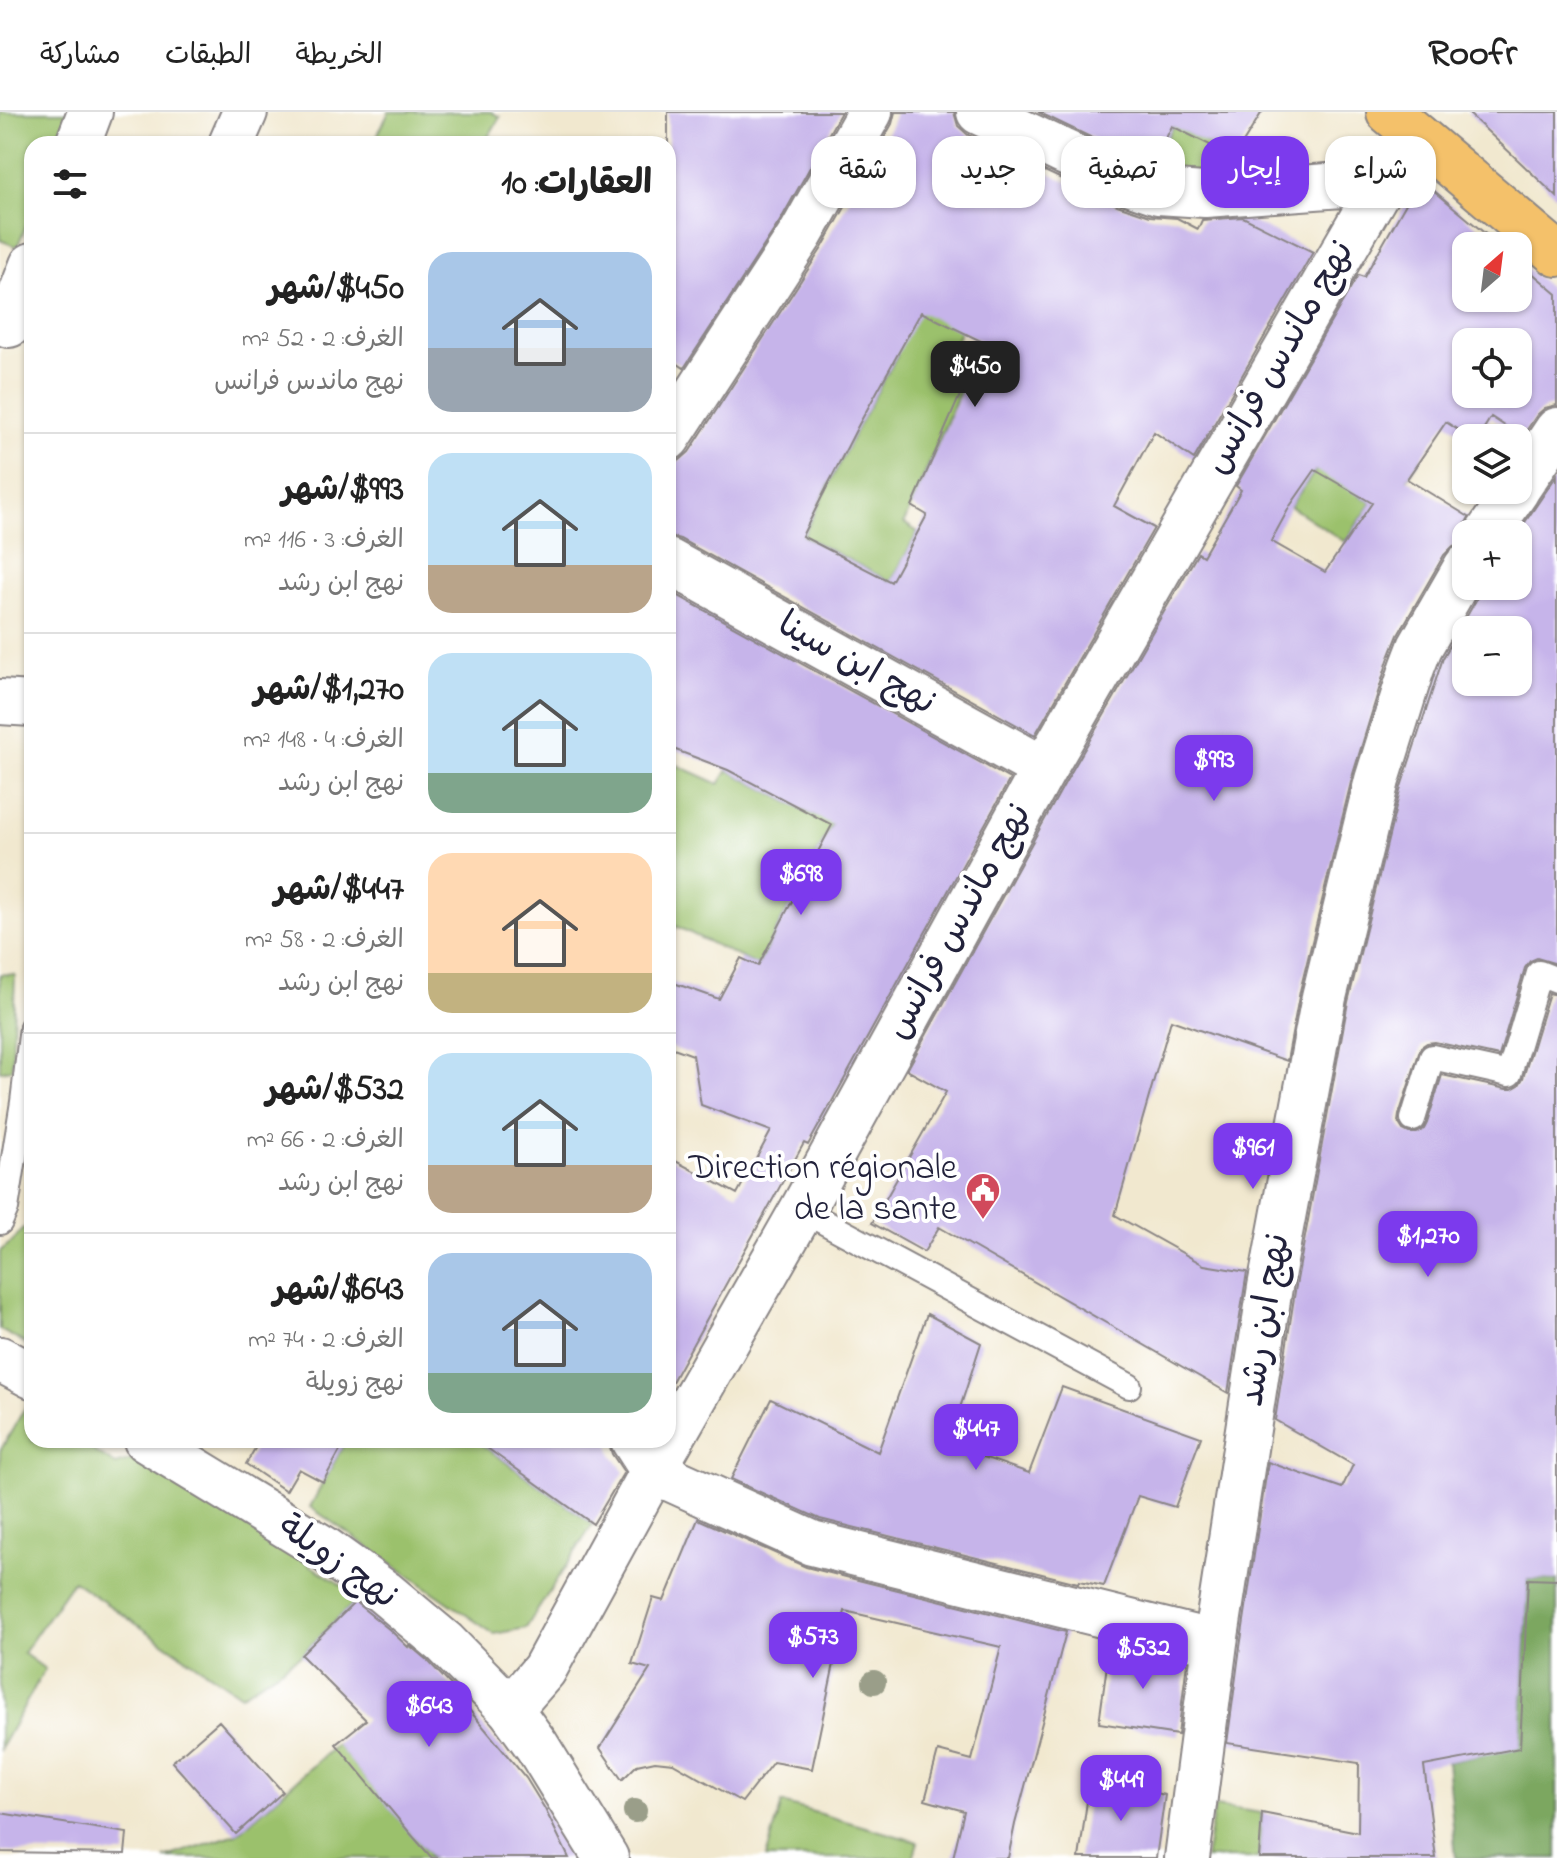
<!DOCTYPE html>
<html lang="ar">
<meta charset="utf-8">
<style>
body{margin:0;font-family:"Indie Flower","Playpen Sans Arabic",sans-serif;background:#f2f2f2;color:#222;direction:rtl;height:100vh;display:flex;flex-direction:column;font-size:30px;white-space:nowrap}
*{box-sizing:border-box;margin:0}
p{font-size:26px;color:#767676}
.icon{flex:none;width:44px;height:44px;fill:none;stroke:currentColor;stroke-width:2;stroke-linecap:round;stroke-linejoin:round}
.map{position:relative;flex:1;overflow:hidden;direction:ltr}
.details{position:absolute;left:24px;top:24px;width:652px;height:1312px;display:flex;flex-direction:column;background:#fff;border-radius:24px;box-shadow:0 2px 6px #0004;direction:rtl}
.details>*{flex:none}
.guide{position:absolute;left:700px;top:24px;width:736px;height:72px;direction:rtl;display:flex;gap:16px}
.needle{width:52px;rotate:28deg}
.fabs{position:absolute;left:1452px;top:120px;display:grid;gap:16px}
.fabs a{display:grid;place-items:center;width:80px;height:80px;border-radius:16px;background:#fff;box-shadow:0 2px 6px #0004;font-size:40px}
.price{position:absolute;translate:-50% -68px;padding:0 18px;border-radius:16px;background:#7c3aed;color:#fff;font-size:26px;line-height:52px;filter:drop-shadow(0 2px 4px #0008)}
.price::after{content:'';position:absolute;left:50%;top:48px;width:24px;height:18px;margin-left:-12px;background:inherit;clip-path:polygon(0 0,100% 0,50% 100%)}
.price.active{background:#222;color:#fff}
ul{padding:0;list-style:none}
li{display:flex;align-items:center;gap:24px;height:200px;padding:0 24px}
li+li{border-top:2px solid #e0e0e0}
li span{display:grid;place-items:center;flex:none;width:224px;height:160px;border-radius:24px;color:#555}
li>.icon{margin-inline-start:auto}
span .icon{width:96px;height:96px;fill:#fffc;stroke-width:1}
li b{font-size:34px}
h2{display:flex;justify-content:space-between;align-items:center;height:96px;padding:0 24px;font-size:34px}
.chip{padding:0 28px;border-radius:24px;background:#fff;box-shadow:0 2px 6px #0004;font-size:28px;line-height:72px}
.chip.active{background:#7c3aed;color:#fff}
header{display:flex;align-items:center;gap:48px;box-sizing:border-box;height:112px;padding:0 40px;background:#fff;border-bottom:2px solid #e0e0e0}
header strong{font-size:38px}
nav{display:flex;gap:44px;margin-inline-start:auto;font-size:28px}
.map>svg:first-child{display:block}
.green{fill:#9bc16c;stroke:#5e7254;stroke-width:2}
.forest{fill:#7ca760;stroke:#4f644e;stroke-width:2}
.building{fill:#c6b4ea;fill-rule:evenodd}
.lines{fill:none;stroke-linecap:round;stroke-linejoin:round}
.service-casing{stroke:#8a8585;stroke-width:28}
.minor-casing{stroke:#8a8585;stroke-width:48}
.tertiary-casing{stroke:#8a8585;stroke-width:48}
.primary-casing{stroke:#8a8585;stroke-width:48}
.service{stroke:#fff;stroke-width:24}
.minor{stroke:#fff;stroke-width:44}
.tertiary{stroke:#fff;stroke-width:44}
.primary{stroke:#f4c16a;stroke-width:44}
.tree{fill:#9a9e89}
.labels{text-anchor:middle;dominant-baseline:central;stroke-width:8;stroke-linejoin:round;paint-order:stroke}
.street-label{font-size:36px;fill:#22223b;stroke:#fff}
.poi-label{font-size:36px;fill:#22223b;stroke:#fff;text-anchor:end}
</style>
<header>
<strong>Roofr</strong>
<nav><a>الخريطة</a><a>الطبقات</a><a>مشاركة</a></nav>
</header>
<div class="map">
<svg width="1557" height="1746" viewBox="0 0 1557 1746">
<rect width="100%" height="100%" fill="#fff"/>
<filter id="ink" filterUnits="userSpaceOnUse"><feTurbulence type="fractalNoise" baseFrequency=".0125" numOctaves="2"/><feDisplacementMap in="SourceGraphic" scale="16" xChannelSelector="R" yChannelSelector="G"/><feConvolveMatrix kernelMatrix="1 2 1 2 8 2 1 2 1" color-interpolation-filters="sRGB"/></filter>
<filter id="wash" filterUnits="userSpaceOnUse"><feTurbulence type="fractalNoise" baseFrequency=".006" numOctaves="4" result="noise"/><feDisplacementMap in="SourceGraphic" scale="32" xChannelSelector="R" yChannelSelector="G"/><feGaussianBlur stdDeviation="1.8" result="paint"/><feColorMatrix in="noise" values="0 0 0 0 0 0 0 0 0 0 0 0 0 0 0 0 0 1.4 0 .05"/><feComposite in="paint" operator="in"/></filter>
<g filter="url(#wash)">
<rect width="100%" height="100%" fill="#f1e8cf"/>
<path class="green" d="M0 0H74L60 32H32V100L17 135 0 128Z
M389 0H491L500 5 484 32H373Z
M1173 13 1234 45 1215 60 1147 64Z
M982 171 948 247 968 260 904 411 918 420 891 470 803 424 858 314 897 244V207Z
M1410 227 1394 324 1421 346 1407 367 1381 351 1359 383 1372 391 1345 430 1290 394Z
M668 649 719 672 728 658 813 703 834 709 758 854 676 814 670 826 668 825Z
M0 862 15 863 12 957 0 959Z
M23 1116H32V1235L0 1218V1139L13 1129Z
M32 1284V1328H88L89 1336 116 1353 137 1346 334 1468 359 1486 301 1543 241 1583 73 1469 23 1541 45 1557 0 1637V1339Z
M346 1328H475L593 1412 526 1516 494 1522 310 1395Z
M337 1632 432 1746H164L236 1722Z
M782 1691 918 1730 913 1746H766Z
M1215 1694 1262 1701 1259 1746H1205Z"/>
<path class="forest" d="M1528 1467 1557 1468V1746H1456L1447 1650 1520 1635Z"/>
<g id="blocks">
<path class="building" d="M668 0H841L780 109 684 256 668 245Z
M895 0H954L958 14 968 23 1117 93 1150 104 1177 106 1198 117 1202 108 1243 105 1313 140 1194 347 1154 320 1114 394 1154 416 1035 623 680 427 668 424V352L680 348 689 340 822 136 892 12ZM921 200 983 230 968 260H970L912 394 927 403 891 470 802 424 858 314Z
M1038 0H1262L1234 45 1172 14 1153 52 1134 46Z
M1467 0H1557V85Z
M1420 67 1500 134H1466V186H1518V149L1557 182V293L1545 296 1537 303 1522 325 1491 305 1478 326H1470L1446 310 1407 367 1469 405 1462 419 1464 430 1453 434 1444 443 1398 523 1388 548 1353 662 1300 879 1287 949 1171 908 1115 1103 1204 1153 1247 1160 1228 1281 939 1115 924 1140 872 1111 946 980 907 958 1066 669 1198 441 1203 444 1241 378 1236 374 1358 163 1364 165ZM1466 230H1518V282H1466ZM1315 358 1372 391 1325 460 1271 429 1290 394Z
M1557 363V852L1537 846 1530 849 1525 856 1499 944 1435 930 1427 931 1421 935 1399 1003 1398 1010 1403 1018 1409 1021H1417L1424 1017 1427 1011 1442 963 1506 977H1512L1519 973 1523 966 1549 881 1557 883V1468L1528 1467 1520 1636 1424 1654 1436 1746H1259L1262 1701 1358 1720 1359 1651 1227 1631 1240 1535 1268 1350 1342 1376 1353 1353 1275 1308 1295 1179 1348 890 1401 675 1443 546 1484 474H1518L1517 422ZM1466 518H1518V570H1466Z
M668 478 1010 667 808 1033 804 1031 668 1277V1045L737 1082 771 1019 701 993 693 943 668 934V869L719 887 741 846 758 854 832 713 728 658 668 635Z
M927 1202 981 1231 948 1333 1029 1361 1062 1275 1201 1325 1175 1395 1138 1384 1104 1474 1079 1469 1078 1471 820 1407 731 1367 771 1287 878 1340Z
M249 1328H346L323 1370 299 1357 286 1379 246 1352 257 1333Z
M476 1328H608L612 1342 624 1360 593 1412Z
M698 1407 806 1455 1066 1520 1015 1712 1008 1746H953L964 1699 925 1688 938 1639 972 1648 1001 1535 845 1499 812 1657 773 1650 742 1690 673 1651 655 1649 637 1653 622 1668 600 1636 650 1557 632 1552 653 1486 664 1489Z
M355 1490 390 1518 408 1535 409 1533 428 1549 463 1586 461 1588 526 1666 545 1697 569 1746H432L409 1720 336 1632 366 1608 301 1543Z
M1110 1531 1187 1550 1178 1623 1099 1611Z
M219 1609 283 1680 236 1722 172 1650Z
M1090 1668 1165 1683 1156 1746H1079Z
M0 1701 127 1721 125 1742 0 1740Z"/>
</g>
</g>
<g filter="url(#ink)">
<use href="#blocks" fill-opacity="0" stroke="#8a8585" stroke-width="2"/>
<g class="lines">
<g class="service-casing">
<path id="service" d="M1413 1007 1432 945 1509 962 1539 861 1557 868
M802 1098 1129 1274
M0 1110 6 1096 23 990 32 915"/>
</g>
<g class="minor-casing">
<path id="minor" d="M979 0 1125 69 1158 80 1205 83 1383 70
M78 32 90 0
M231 32 245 0
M9 213 32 153
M668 326 801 122 870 0
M1518 376 1557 318
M1487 422 1517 378
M668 449 1044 657
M0 590 32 592
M633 1328 653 1359 812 1431 1215 1531
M510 1597 544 1558 653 1359 802 1098 1044 657 1383 70 1418 25
M1187 1746 1215 1531 1270 1175 1324 885 1377 668 1412 556 1420 535 1466 455"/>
</g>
<g class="tertiary-casing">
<path id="tertiary" d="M0 1247 32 1264
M146 1328 323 1436 384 1480 445 1531 510 1597 537 1634 606 1746"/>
</g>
<g class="primary-casing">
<path id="primary" d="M1389 0 1557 142"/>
</g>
<use href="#service" class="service"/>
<use href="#minor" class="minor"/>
<use href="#tertiary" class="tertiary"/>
<use href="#primary" class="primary"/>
</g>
<g class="tree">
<circle cx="874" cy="1570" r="12"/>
<circle cx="635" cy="1699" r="12"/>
</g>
</g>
<defs>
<g id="civic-pin" transform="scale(1.8)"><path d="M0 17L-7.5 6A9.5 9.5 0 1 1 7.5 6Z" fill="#d1495b" stroke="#fff"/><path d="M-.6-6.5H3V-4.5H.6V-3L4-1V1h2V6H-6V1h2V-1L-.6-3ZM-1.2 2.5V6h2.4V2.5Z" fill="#fff"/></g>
</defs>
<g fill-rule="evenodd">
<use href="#civic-pin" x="983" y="1078"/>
</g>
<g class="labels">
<g class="street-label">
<text transform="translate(1281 246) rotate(-60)">نهج ماندس فرانس</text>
<text transform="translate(856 553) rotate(29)">نهج ابن سينا</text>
<text transform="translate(960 810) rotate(-61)">نهج ماندس فرانس</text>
<text transform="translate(1266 1208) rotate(-81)">نهج ابن رشد</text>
<text transform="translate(337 1451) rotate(35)">نهج زويلة</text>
</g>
<g class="poi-label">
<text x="957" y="1057">Direction régionale<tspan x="957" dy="41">de la sante</tspan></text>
</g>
</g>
</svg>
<div class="fabs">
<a><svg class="needle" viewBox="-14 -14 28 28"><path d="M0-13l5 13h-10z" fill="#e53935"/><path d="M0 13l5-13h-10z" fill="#767676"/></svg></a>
<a><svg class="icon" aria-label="locate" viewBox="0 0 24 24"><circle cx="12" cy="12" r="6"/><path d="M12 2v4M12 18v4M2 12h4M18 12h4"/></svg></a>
<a><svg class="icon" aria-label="layers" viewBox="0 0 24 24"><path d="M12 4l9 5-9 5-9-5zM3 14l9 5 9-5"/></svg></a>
<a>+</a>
<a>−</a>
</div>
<b class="price active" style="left:975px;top:297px">$450</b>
<b class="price" style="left:1214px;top:691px">$993</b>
<b class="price" style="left:801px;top:805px">$698</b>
<b class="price" style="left:1253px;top:1079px">$961</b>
<b class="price" style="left:1428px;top:1167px">$1,270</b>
<b class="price" style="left:976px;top:1360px">$447</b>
<b class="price" style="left:813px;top:1568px">$573</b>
<b class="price" style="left:1143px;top:1579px">$532</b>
<b class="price" style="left:429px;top:1637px">$643</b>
<b class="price" style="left:1121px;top:1711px">$449</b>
<div class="guide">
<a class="chip">شراء</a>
<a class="chip active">إيجار</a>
<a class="chip">تصفية</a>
<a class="chip">جديد</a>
<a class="chip">شقة</a>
</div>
<section class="details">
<h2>العقارات: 10<svg class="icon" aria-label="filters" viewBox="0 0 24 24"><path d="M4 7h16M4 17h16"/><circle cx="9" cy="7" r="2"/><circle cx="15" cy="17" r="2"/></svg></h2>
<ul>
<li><span style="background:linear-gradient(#a9c7e8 60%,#9aa5b1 0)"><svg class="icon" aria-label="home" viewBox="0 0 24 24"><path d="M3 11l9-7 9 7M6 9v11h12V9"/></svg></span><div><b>$450/شهر</b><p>الغرف: 2 · 52 m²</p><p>نهج ماندس فرانس</p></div></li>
<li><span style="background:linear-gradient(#bfe0f5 70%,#b9a48a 0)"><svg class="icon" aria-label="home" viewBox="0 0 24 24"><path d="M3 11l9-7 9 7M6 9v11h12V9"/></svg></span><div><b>$993/شهر</b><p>الغرف: 3 · 116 m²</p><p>نهج ابن رشد</p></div></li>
<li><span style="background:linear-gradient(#bfe0f5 75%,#7fa58c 0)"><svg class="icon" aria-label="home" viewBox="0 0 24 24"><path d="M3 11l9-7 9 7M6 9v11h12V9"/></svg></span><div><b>$1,270/شهر</b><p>الغرف: 4 · 148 m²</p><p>نهج ابن رشد</p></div></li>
<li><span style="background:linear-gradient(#ffd9b3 75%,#c2b280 0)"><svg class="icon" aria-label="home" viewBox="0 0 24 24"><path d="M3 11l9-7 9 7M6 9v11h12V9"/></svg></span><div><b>$447/شهر</b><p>الغرف: 2 · 58 m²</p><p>نهج ابن رشد</p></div></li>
<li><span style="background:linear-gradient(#bfe0f5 70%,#b9a48a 0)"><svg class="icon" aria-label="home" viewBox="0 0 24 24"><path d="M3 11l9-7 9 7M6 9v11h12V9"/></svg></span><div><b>$532/شهر</b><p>الغرف: 2 · 66 m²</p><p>نهج ابن رشد</p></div></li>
<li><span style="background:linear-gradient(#a9c7e8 75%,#7fa58c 0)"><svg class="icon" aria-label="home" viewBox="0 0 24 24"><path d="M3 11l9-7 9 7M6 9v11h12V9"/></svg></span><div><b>$643/شهر</b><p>الغرف: 2 · 74 m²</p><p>نهج زويلة</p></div></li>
</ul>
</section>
</div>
